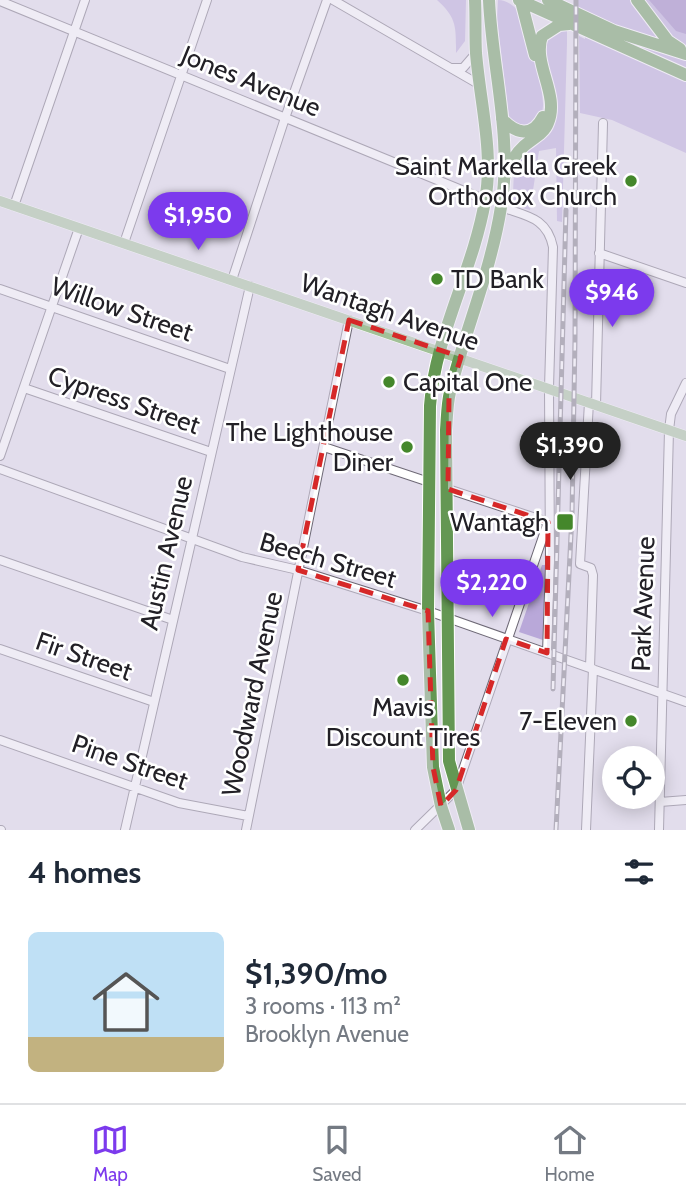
<!DOCTYPE html>
<meta charset="utf-8">
<style>
body{margin:0;font-family:Cabin,sans-serif;background:#f6f6f7;color:#1f2937;height:100vh;display:flex;flex-direction:column;font-size:26px;white-space:nowrap}
*{box-sizing:border-box;margin:0}
p{font-size:23px;color:#747a83}
.icon{flex:none;width:38px;height:38px;fill:none;stroke:currentColor;stroke-width:2;stroke-linecap:round;stroke-linejoin:round}
.map{position:relative;height:830px;overflow:hidden}
.drawer{display:flex;flex-direction:column;background:#fff;flex:1}
.drawer>*{flex:none}
.tools{position:absolute;left:602px;top:746px;display:grid;gap:14px}
.tools a{display:grid;place-items:center;width:63px;height:63px;border-radius:50%;background:#fff;box-shadow:0 4px 18px #0003;font-size:35px}
.price{position:absolute;translate:-50% -60px;padding:0 16px;border-radius:24px;background:#7c3aed;color:#fff;font-size:23px;line-height:46px;filter:drop-shadow(0 2px 4px #0008)}
.price::after{content:'';position:absolute;left:50%;top:42px;width:21px;height:16px;margin-left:-10px;background:inherit;clip-path:polygon(0 0,100% 0,50% 100%)}
.price.on{background:#222;color:#fff}
ul{padding:0;list-style:none}
li{display:flex;align-items:center;gap:21px;height:175px;padding:0 28px}
li+li{border-top:2px solid #e0e1e3}
li span{display:grid;place-items:center;flex:none;width:196px;height:140px;border-radius:10px;color:#555}
li>.icon{margin-inline-start:auto}
span .icon{width:84px;height:84px;fill:#fffc;stroke-width:1}
li b{font-size:30px}
h2{display:flex;justify-content:space-between;align-items:center;height:84px;padding:0 28px;font-size:30px}
.menu{display:flex;justify-content:space-around;align-items:center;height:98px;border-top:2px solid #e0e1e3;background:#fff;font-size:19px;color:#747a83}
.menu a{display:grid;justify-items:center;gap:4px}
.menu .on{color:#7c3aed}
.map>svg:first-child{display:block}
.green{fill:#b9a8d9}
.water{fill:#947bbf}
.lines{fill:none;stroke-linecap:round;stroke-linejoin:round}
.minor-casing{stroke:#6e6976;stroke-width:10}
.major-casing{stroke:#fff;stroke-width:11}
.highway-casing{stroke:#fff;stroke-width:14}
.minor{stroke:#fff;stroke-width:8}
.major{stroke:#a2c198;stroke-width:10}
.highway{stroke:#649753;stroke-width:12}
.rail-casing{stroke:#7b7882;stroke-width:5}
.rail{stroke:#fff;stroke-width:2.5;stroke-dasharray:8;stroke-linecap:butt}
.marked{fill:none;stroke:#d62828;stroke-width:5;stroke-dasharray:14 9;stroke-linejoin:round}
.poi-dot{fill:#44872b;stroke:#fff;stroke-width:2.5}
.labels{text-anchor:middle;dominant-baseline:central;stroke-width:5;stroke-linejoin:round;paint-order:stroke}
.street-label{font-size:26px;fill:#222026;stroke:#fff}
.poi-label{font-size:26px;fill:#222026;stroke:#fff;text-anchor:end}
</style>
<div class="map">
<svg width="686" height="830" viewBox="0 0 686 830">
<rect width="100%" height="100%" fill="#e2ddec"/>
<path class="green" d="M437 0H466L465 41 456 53C456 27 457 18 437 0Z
M498 0C507 0 515 6 520 14 529 28 544 90 543 106 542 127 521 131 509 117L497 20Z
M577 0H686V153L612 120 580 113 579 36 585 39V11L577 7Z
M559 30H567V43L562 222 557 221 556 148 539 151 530 210 516 206 513 201C514 182 511 161 529 149 537 143 544 139 551 131L544 56 546 38Z
M542 565H545L543 640 519 632Z"/>
<path class="water" d="M649 0H686V34L676 31Z"/>
<g class="lines">
<g class="minor-casing">
<path id="minor" d="M333 0 480 85
M0 1 486 200
M451 68H463L476 53
M14 206 85 0
M501 207C526 216 547 217 553 247L549 388 550 563 547 653
M124 243 207 0
M599 253 686 283
M232 280 285 118 327 0
M0 289 230 369
M24 388 211 452
M589 402 580 564 591 568 593 575 590 668
M596 405 603 123
M324 447 429 482
M0 456 79 228
M0 469 242 557 298 570 428 611 686 702
M0 560 173 620
M0 649 154 702
M0 740 179 803 248 816
M660 802 686 800
M0 830H1
M125 830 250 286
M246 830 349 320
M415 830 456 790 548 522 448 489
M586 830 593 669
M659 830 669 430 671 414 686 383"/>
</g>
<g class="major-casing">
<path id="major" d="M0 201 686 436"/>
</g>
<g class="highway-casing">
<path id="highway" d="M519 0 686 75
M548 0 614 31 686 54
M637 0 668 41 680 49
M521 1 535 55
M502 119C516 134 532 138 543 117
M506 174C511 163 515 154 524 146 532 139 544 134 548 123 560 94 532 64 542 36L559 25 569 24
M449 830 441 806 433 767 428 611 430 406C435 335 473 271 485 201 494 153 480 102 476 53 475 36 476 18 475 0
M469 830 449 761 446 430C447 418 447 404 450 392 465 330 491 271 501 207 513 139 492 68 489 0"/>
</g>
<use href="#minor" class="minor"/>
<use href="#major" class="major"/>
<use href="#highway" class="highway"/>
<g class="rail-casing">
<path id="rail" d="M553 689 566 210
M556 830 572 515 575 338 576 0"/>
</g>
<use href="#rail" class="rail"/>
</g>
<path d="M0 0H686V830H0ZM349 320 461 357 449 395 448 489 548 522 547 653 506 639 456 790 441 806 433 767 428 611 298 570Z" fill="#e2ddec" fill-opacity=".55" fill-rule="evenodd"/>
<path class="marked" d="M349 320 461 357 449 395 448 489 548 522 547 653 506 639 456 790 441 806 433 767 428 611 298 570Z"/>
<g class="poi-dot">
<circle cx="631" cy="181" r="7"/>
<circle cx="437" cy="279" r="7"/>
<circle cx="389" cy="382" r="7"/>
<circle cx="407" cy="447" r="7"/>
<rect x="556" y="513" width="18" height="18" rx="3.5"/>
<circle cx="403" cy="680" r="7"/>
<circle cx="631" cy="721" r="7"/>
</g>
<g class="labels">
<g class="street-label">
<text transform="translate(251 81) rotate(22)">Jones Avenue</text>
<text transform="translate(122 309) rotate(19)">Willow Street</text>
<text transform="translate(390 312) rotate(19)">Wantagh Avenue</text>
<text transform="translate(124 400) rotate(19)">Cypress Street</text>
<text transform="translate(166 553) rotate(-77)">Austin Avenue</text>
<text transform="translate(328 560) rotate(16)">Beech Street</text>
<text transform="translate(643 604) rotate(-88)">Park Avenue</text>
<text transform="translate(84 656) rotate(19)">Fir Street</text>
<text transform="translate(252 694) rotate(-78)">Woodward Avenue</text>
<text transform="translate(130 762) rotate(19)">Pine Street</text>
</g>
<g class="poi-label">
<text x="617" y="166">Saint Markella Greek<tspan x="617" dy="30">Orthodox Church</tspan></text>
<text x="451" y="279" text-anchor="start">TD Bank</text>
<text x="403" y="382" text-anchor="start">Capital One</text>
<text x="393" y="432">The Lighthouse<tspan x="393" dy="30">Diner</tspan></text>
<text x="549" y="522">Wantagh</text>
<text x="403" y="707" text-anchor="middle">Mavis<tspan x="403" dy="30">Discount Tires</tspan></text>
<text x="617" y="721">7-Eleven</text>
</g>
</g>
</svg>
<div class="tools">
<a><svg class="icon" aria-label="locate" viewBox="0 0 24 24"><circle cx="12" cy="12" r="6"/><path d="M12 2v4M12 18v4M2 12h4M18 12h4"/></svg></a>
</div>
<b class="price" style="left:198px;top:252px">$1,950</b>
<b class="price" style="left:612px;top:329px">$946</b>
<b class="price on" style="left:570px;top:482px">$1,390</b>
<b class="price" style="left:492px;top:619px">$2,220</b>
</div>
<section class="drawer">
<h2>4 homes<svg class="icon" aria-label="filters" viewBox="0 0 24 24"><path d="M4 7h16M4 17h16"/><circle cx="9" cy="7" r="2"/><circle cx="15" cy="17" r="2"/></svg></h2>
<ul>
<li><span style="background:linear-gradient(#bfe0f5 75%,#c2b280 0)"><svg class="icon" aria-label="home" viewBox="0 0 24 24"><path d="M3 11l9-7 9 7M6 9v11h12V9"/></svg></span><div><b>$1,390/mo</b><p>3 rooms · 113 m²</p><p>Brooklyn Avenue</p></div></li>
</ul>
</section>
<nav class="menu">
<a class="on"><svg class="icon" aria-label="map" viewBox="0 0 24 24"><path d="M3 6l6-2 6 2 6-2v14l-6 2-6-2-6 2zM9 4v14M15 6v14"/></svg>Map</a>
<a><svg class="icon" aria-label="saved" viewBox="0 0 24 24"><path d="M7 4h10v16l-5-4-5 4z"/></svg>Saved</a>
<a><svg class="icon" aria-label="home" viewBox="0 0 24 24"><path d="M3 11l9-7 9 7M6 9v11h12V9"/></svg>Home</a>
</nav>
